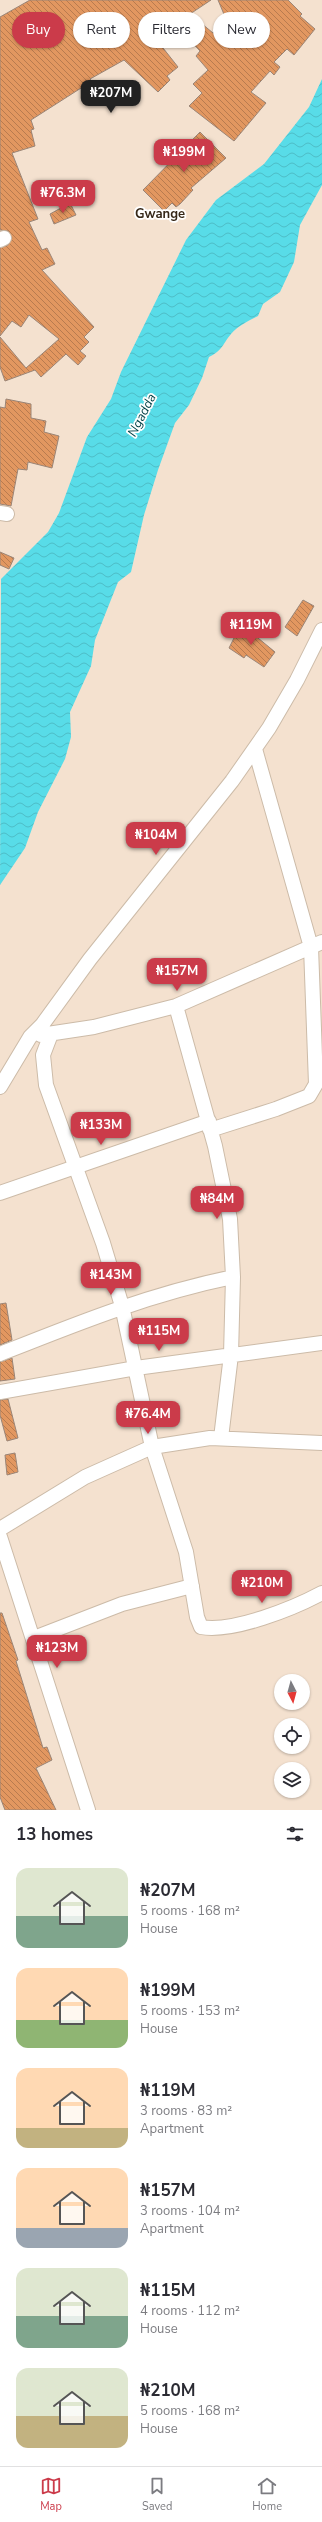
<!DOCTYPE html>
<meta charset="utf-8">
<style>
body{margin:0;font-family:"Nunito Sans",sans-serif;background:#f2f2f3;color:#2b2b33;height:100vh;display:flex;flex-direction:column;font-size:15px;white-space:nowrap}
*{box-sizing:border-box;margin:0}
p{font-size:13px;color:#7c7c81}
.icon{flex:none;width:22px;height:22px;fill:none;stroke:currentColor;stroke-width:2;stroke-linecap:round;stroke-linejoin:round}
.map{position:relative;height:1810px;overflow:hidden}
.side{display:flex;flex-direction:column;background:#fff;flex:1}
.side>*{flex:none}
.top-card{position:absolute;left:12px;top:12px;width:298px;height:36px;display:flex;gap:8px}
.needle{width:26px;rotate:174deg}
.buttons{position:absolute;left:274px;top:1674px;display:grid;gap:8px}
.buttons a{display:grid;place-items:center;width:36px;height:36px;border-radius:50%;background:#fff;box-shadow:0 1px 3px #0004;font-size:20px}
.price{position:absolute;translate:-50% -34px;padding:0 9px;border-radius:8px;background:#cb3b4a;color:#fff;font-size:13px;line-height:26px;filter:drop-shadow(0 1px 2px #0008)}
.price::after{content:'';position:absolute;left:50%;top:24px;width:12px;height:9px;margin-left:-6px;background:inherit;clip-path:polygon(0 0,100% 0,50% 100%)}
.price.on{background:#222;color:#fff}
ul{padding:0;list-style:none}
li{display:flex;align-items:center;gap:12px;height:100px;padding:0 16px}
li span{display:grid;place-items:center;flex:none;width:112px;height:80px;border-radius:12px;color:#555}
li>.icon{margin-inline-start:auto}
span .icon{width:48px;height:48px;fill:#fffc;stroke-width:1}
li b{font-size:17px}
h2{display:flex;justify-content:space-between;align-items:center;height:48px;padding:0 16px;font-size:17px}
.pill{padding:0 14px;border-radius:18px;background:#fff;box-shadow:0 1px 3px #0004;font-size:14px;line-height:36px}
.pill.on{background:#cb3b4a;color:#fff}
.menu{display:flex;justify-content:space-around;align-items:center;height:56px;border-top:1px solid #e1e1e2;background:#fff;font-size:11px;color:#7c7c81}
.menu a{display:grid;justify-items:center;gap:2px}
.menu .on{color:#cb3b4a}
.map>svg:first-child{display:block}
.water{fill:url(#water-waves)}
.building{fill:url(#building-back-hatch);stroke:#9a8577}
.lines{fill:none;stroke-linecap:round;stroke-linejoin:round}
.minor-casing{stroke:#ccbba8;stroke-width:16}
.minor{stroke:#fff;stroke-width:14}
.labels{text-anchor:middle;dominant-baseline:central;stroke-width:3.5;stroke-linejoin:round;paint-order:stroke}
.neighbourhood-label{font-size:13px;font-weight:bold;fill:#362819;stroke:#fff}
.water-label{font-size:13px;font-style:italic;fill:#014146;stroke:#fff}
</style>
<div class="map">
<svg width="322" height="1810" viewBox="0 0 322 1810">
<defs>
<pattern id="water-waves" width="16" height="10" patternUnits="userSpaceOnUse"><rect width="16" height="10" fill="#58dce8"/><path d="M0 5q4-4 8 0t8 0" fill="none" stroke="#4dbdc7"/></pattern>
<pattern id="building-back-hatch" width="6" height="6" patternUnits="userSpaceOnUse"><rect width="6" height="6" fill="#e29760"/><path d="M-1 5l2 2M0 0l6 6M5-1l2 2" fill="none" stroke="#b87b4f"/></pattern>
</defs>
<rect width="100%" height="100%" fill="#f4e1cf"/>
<path class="water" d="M322 79V185L300 225 294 262 280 292 263 304 258 316C248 321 238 326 231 334 222 345 223 350 209 357L202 378 189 405 175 423 158 470 144 515 131 572 118 582 95 640 91 666 70 712 71 737 65 759 38 812 25 848 0 885 1 579 48 532 59 513 87 437 111 399 121 372 186 240 216 200 264 164 309 107Z"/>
<path class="building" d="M30 0H211L190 14 213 33 226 19 218 0H288L302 14 300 16 315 29 294 55 287 49 274 62 280 67 274 75 270 71 251 92 266 103 234 141 189 106 202 93 193 84 208 70 196 56 200 51 186 36 178 43 146 15 141 20 178 67 167 76 170 80 158 92 124 60 90 79 92 81 31 120 34 129 31 130 35 146 12 153 38 219 29 222 42 250 47 248 55 264 42 270 94 327 84 337 89 342 80 351 86 356 78 365 66 354 41 377 35 370 5 381 0 367V337L26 368 59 339 29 315 21 327 12 321 0 336V248L8 245 12 238 8 231 0 230V17Z
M200 132 226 158 191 188 193 190 180 204 176 207 172 203 164 211 143 190Z
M70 203 76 215 54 224 50 214Z
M6 399 31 404V418L46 421 44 432 59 436 52 468 28 462 27 470 18 469 11 506 0 504V407L5 408Z
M0 552 14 558 9 569 0 565Z
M303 600 314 606 297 636 285 627Z
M241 624 259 636 258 638 275 652 264 667 246 655 244 658 229 648Z
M6 1303 12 1340 0 1345V1304Z
M12 1358 15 1379 0 1381V1362Z
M8 1399 18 1438 7 1441 0 1415V1400Z
M15 1453 18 1472 7 1475 5 1455Z
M0 1613H2L18 1660 16 1661 43 1748 47 1747 52 1760 36 1768 56 1810H5L0 1797Z"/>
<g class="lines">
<g class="minor-casing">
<path id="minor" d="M0 240 4 238
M0 513 7 514
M176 1006 215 1146 230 1219 233 1277 231 1355 221 1438
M51 1034 43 1055 46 1085 103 1243 122 1306 152 1447 186 1552 197 1617 201 1627C233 1633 294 1608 322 1593
M41 1035 94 1027 176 1006 322 942
M0 1087 30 1037 42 1025 90 959 232 781 269 728 297 680 322 630
M210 1130 276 1109 309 1096 316 1084 311 947 255 749
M0 1193 209 1121
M0 1354C78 1323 150 1294 233 1277
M0 1392 136 1368 322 1343
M0 1529 85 1477 152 1447 210 1438 322 1443
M0 1537 88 1810
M34 1638 122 1604 192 1586"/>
</g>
<use href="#minor" class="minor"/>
</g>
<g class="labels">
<g class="neighbourhood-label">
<text x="160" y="214">Gwange</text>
</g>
<g class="water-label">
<text transform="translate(142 415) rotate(-63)">Ngadda</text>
</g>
</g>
</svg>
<div class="buttons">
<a><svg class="needle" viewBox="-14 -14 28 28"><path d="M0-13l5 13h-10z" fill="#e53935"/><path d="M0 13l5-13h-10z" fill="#7c7c81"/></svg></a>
<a><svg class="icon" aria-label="locate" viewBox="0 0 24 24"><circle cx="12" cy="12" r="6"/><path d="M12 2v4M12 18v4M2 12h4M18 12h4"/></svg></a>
<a><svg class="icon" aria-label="layers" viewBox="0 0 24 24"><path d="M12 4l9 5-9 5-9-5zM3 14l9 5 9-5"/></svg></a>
</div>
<b class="price on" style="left:111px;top:114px">₦207M</b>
<b class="price" style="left:184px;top:173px">₦199M</b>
<b class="price" style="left:63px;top:214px">₦76.3M</b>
<b class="price" style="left:251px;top:646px">₦119M</b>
<b class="price" style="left:156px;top:856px">₦104M</b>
<b class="price" style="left:177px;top:992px">₦157M</b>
<b class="price" style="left:101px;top:1146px">₦133M</b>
<b class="price" style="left:217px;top:1220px">₦84M</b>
<b class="price" style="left:111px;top:1296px">₦143M</b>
<b class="price" style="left:159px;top:1352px">₦115M</b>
<b class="price" style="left:148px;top:1435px">₦76.4M</b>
<b class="price" style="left:262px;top:1604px">₦210M</b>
<b class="price" style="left:57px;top:1669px">₦123M</b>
<div class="top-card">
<a class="pill on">Buy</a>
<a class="pill">Rent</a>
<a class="pill">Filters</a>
<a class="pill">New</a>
</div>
</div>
<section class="side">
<h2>13 homes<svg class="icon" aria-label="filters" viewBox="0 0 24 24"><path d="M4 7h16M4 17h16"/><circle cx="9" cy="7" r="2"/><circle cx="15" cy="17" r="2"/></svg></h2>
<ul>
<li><span style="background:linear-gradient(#dfe7d0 60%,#7fa58c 0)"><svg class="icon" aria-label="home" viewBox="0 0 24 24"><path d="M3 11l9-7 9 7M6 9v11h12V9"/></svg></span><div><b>₦207M</b><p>5 rooms · 168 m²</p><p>House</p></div></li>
<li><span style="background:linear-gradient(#ffd9b3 65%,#8fb573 0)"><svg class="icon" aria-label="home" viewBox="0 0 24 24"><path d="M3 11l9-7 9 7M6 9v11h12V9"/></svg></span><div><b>₦199M</b><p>5 rooms · 153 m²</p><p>House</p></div></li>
<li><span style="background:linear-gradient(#ffd9b3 75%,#c2b280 0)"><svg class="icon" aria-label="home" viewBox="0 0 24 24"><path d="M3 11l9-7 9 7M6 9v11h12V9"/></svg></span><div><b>₦119M</b><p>3 rooms · 83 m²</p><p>Apartment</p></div></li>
<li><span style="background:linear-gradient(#ffd9b3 75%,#9aa5b1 0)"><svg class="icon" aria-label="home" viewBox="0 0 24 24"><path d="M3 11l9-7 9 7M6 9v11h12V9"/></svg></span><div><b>₦157M</b><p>3 rooms · 104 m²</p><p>Apartment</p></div></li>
<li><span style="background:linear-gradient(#dfe7d0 60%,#7fa58c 0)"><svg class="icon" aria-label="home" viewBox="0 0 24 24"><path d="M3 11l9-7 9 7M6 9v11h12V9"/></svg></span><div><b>₦115M</b><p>4 rooms · 112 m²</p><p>House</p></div></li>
<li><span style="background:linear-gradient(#dfe7d0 60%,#c2b280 0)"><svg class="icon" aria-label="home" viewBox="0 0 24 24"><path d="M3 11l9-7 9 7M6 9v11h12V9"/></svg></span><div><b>₦210M</b><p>5 rooms · 168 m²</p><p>House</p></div></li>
</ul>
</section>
<nav class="menu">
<a class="on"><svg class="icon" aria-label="map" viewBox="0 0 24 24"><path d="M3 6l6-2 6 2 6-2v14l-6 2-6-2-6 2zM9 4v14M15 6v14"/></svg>Map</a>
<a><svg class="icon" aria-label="saved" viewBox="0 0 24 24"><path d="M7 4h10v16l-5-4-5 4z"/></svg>Saved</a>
<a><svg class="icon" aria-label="home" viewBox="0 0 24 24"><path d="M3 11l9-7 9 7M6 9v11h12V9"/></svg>Home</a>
</nav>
